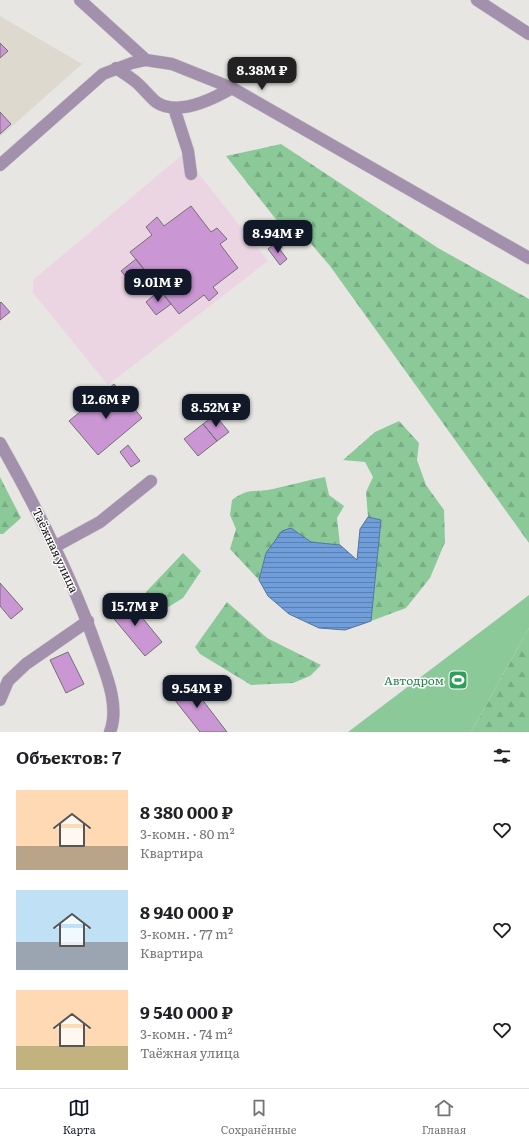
<!DOCTYPE html>
<html lang="ru">
<meta charset="utf-8">
<style>
body{margin:0;font-family:Literata,serif;background:#f2f2f2;color:#202124;height:100vh;display:flex;flex-direction:column;font-size:15px;white-space:nowrap}
*{box-sizing:border-box;margin:0}
p{font-size:13px;color:#757577}
.icon{flex:none;width:22px;height:22px;fill:none;stroke:currentColor;stroke-width:2;stroke-linecap:round;stroke-linejoin:round}
.map{position:relative;height:732px;overflow:hidden}
.side{display:flex;flex-direction:column;background:#fff;flex:1}
.side>*{flex:none}
.price{position:absolute;translate:-50% -34px;padding:0 9px;border-radius:8px;background:#111827;color:#fff;font-size:13px;line-height:26px;filter:drop-shadow(0 1px 2px #0008)}
.price::after{content:'';position:absolute;left:50%;top:24px;width:12px;height:9px;margin-left:-6px;background:inherit;clip-path:polygon(0 0,100% 0,50% 100%)}
.price.on{background:#222;color:#fff}
ul{padding:0;list-style:none}
li{display:flex;align-items:center;gap:12px;height:100px;padding:0 16px}
li span{display:grid;place-items:center;flex:none;width:112px;height:80px;border-radius:0px;color:#555}
li>.icon{margin-inline-start:auto}
span .icon{width:48px;height:48px;fill:#fffc;stroke-width:1}
li b{font-size:17px}
h2{display:flex;justify-content:space-between;align-items:center;height:48px;padding:0 16px;font-size:17px}
.menu{display:flex;justify-content:space-around;align-items:center;height:56px;border-top:1px solid #e0e0e0;background:#fff;font-size:11px;color:#757577}
.menu a{display:grid;justify-items:center;gap:2px}
.menu .on{color:#111827}
.map>svg:first-child{display:block}
.commercial{fill:#ebd5e3}
.built{fill:#ded9cf}
.forest{fill:url(#forest-firs)}
.pitch{fill:#8cc999}
.water{fill:url(#water-rules);stroke:#54749f}
.building{fill:#ca96d3;stroke:#737174}
.lines{fill:none;stroke-linecap:round;stroke-linejoin:round}
.minor-casing{stroke:#c6c4c2;stroke-width:13}
.minor{stroke:#a390ac;stroke-width:12}
.labels{text-anchor:middle;dominant-baseline:central;stroke-width:3;stroke-linejoin:round;paint-order:stroke}
.street-label{font-size:12px;fill:#141312;stroke:#fff}
.leisure-label{font-size:12px;fill:#27864d;stroke:#fff;text-anchor:end}
</style>
<div class="map">
<svg width="529" height="732" viewBox="0 0 529 732">
<defs>
<pattern id="forest-firs" width="22" height="20" patternUnits="userSpaceOnUse"><rect width="22" height="20" fill="#8cc999"/><path d="M5 1l3.5 6h-7zM16 11l3.5 6h-7z" fill="#78ac83"/></pattern>
<pattern id="water-rules" width="6" height="5" patternUnits="userSpaceOnUse"><rect width="6" height="5" fill="#6f9edb"/><path d="M0 2.5h6" fill="none" stroke="#5a80b0"/></pattern>
</defs>
<rect width="100%" height="100%" fill="#e8e6e3"/>
<path class="commercial" d="M183 154 268 261 108 385 33 293V280Z"/>
<path class="built" d="M0 16 82 64 0 137Z"/>
<path class="forest" d="M281 144 438 248 529 299V543L330 266 307 239 294 242 226 156Z
M399 421 419 443 417 460 426 485 444 510 445 542 430 578 406 608 371 621 381 520 368 517 366 492 373 477 365 462 343 460 375 432Z
M0 477 21 518 3 534H0Z
M325 477 329 495 344 506 337 518 340 545 311 542 291 528 266 553 259 580 230 549 236 529 230 515 232 500C249 487 255 493 273 489 291 485 308 480 325 477Z
M183 553 201 571 183 598 165 609 146 607V592Z
M227 602 267 638 321 665 310 676 293 683 251 685 200 654 195 647Z
M529 628V732H471Z"/>
<path class="pitch" d="M529 595V628L471 732H348Z"/>
<path class="water" d="M368 517 381 520 371 621 345 630 319 628 289 614 268 596 259 580 266 553 282 531 291 528 311 542 340 545 357 560 360 529Z"/>
<path class="building" d="M0 43 8 51 0 58Z
M0 112 11 124 0 134Z
M191 206 211 232 217 228 227 239 220 244 238 268 213 287 218 293 209 301 204 295 179 314 130 252 152 235 146 227 157 217 164 226Z
M275 243 287 259 280 265 268 249Z
M136 259 147 273 132 284 121 271Z
M160 290 171 304 156 315 146 302Z
M1 302 10 312 0 320V303Z
M114 384 142 418 98 455 69 421Z
M215 415 229 432 217 441 203 424Z
M203 424 217 441 198 456 184 439Z
M128 445 140 461 131 467 120 452Z
M0 583 23 609 11 619 0 606Z
M127 599 162 642 145 656 110 614 116 609 113 605 119 600 122 603Z
M68 652 84 684 66 693 50 660Z
M188 681 227 732H200L170 694Z"/>
<g class="lines">
<g class="minor-casing">
<path id="minor" d="M80 0 146 60
M477 0 529 34
M116 68C122 72 130 77 136 82 143 88 149 96 156 102 178 117 213 99 232 88
M174 108 188 151 191 174
M0 165 103 74 132 63 146 60 172 64 232 88 529 258
M0 443C38 510 72 577 97 649 106 674 120 706 110 732
M56 546 100 522 151 481
M0 700 8 681 26 664 88 621"/>
</g>
<use href="#minor" class="minor"/>
</g>
<defs>
<g id="stadium-square" transform="scale(1)"><rect x="-9" y="-9" width="18" height="18" rx="4" fill="#2e9e5b" stroke="#fff"/><path d="M0-5a6.5 5 0 1 0 0 10a6.5 5 0 1 0 0-10ZM-3.5-1.8h7v3.6h-7Z" fill="#fff"/></g>
</defs>
<g fill-rule="evenodd">
<use href="#stadium-square" x="458" y="680"/>
</g>
<g class="labels">
<g class="street-label">
<text transform="translate(56 550) rotate(65)">Таёжная улица</text>
</g>
<g class="leisure-label">
<text x="444" y="680">Автодром</text>
</g>
</g>
</svg>
<b class="price on" style="left:262px;top:91px">8.38M ₽</b>
<b class="price" style="left:278px;top:254px">8.94M ₽</b>
<b class="price" style="left:158px;top:303px">9.01M ₽</b>
<b class="price" style="left:106px;top:420px">12.6M ₽</b>
<b class="price" style="left:216px;top:428px">8.52M ₽</b>
<b class="price" style="left:135px;top:627px">15.7M ₽</b>
<b class="price" style="left:197px;top:709px">9.54M ₽</b>
</div>
<section class="side">
<h2>Объектов: 7<svg class="icon" aria-label="filters" viewBox="0 0 24 24"><path d="M4 7h16M4 17h16"/><circle cx="9" cy="7" r="2"/><circle cx="15" cy="17" r="2"/></svg></h2>
<ul>
<li><span style="background:linear-gradient(#ffd9b3 70%,#b9a48a 0)"><svg class="icon" aria-label="home" viewBox="0 0 24 24"><path d="M3 11l9-7 9 7M6 9v11h12V9"/></svg></span><div><b>8 380 000 ₽</b><p>3-комн. · 80 m²</p><p>Квартира</p></div><svg class="icon" aria-label="heart" viewBox="0 0 24 24"><path d="M12 20l-8-8c-3-5 5-10 8-4 3-6 11-1 8 4z"/></svg></li>
<li><span style="background:linear-gradient(#bfe0f5 65%,#9aa5b1 0)"><svg class="icon" aria-label="home" viewBox="0 0 24 24"><path d="M3 11l9-7 9 7M6 9v11h12V9"/></svg></span><div><b>8 940 000 ₽</b><p>3-комн. · 77 m²</p><p>Квартира</p></div><svg class="icon" aria-label="heart" viewBox="0 0 24 24"><path d="M12 20l-8-8c-3-5 5-10 8-4 3-6 11-1 8 4z"/></svg></li>
<li><span style="background:linear-gradient(#ffd9b3 70%,#c2b280 0)"><svg class="icon" aria-label="home" viewBox="0 0 24 24"><path d="M3 11l9-7 9 7M6 9v11h12V9"/></svg></span><div><b>9 540 000 ₽</b><p>3-комн. · 74 m²</p><p>Таёжная улица</p></div><svg class="icon" aria-label="heart" viewBox="0 0 24 24"><path d="M12 20l-8-8c-3-5 5-10 8-4 3-6 11-1 8 4z"/></svg></li>
</ul>
</section>
<nav class="menu">
<a class="on"><svg class="icon" aria-label="map" viewBox="0 0 24 24"><path d="M3 6l6-2 6 2 6-2v14l-6 2-6-2-6 2zM9 4v14M15 6v14"/></svg>Карта</a>
<a><svg class="icon" aria-label="saved" viewBox="0 0 24 24"><path d="M7 4h10v16l-5-4-5 4z"/></svg>Сохранённые</a>
<a><svg class="icon" aria-label="home" viewBox="0 0 24 24"><path d="M3 11l9-7 9 7M6 9v11h12V9"/></svg>Главная</a>
</nav>
